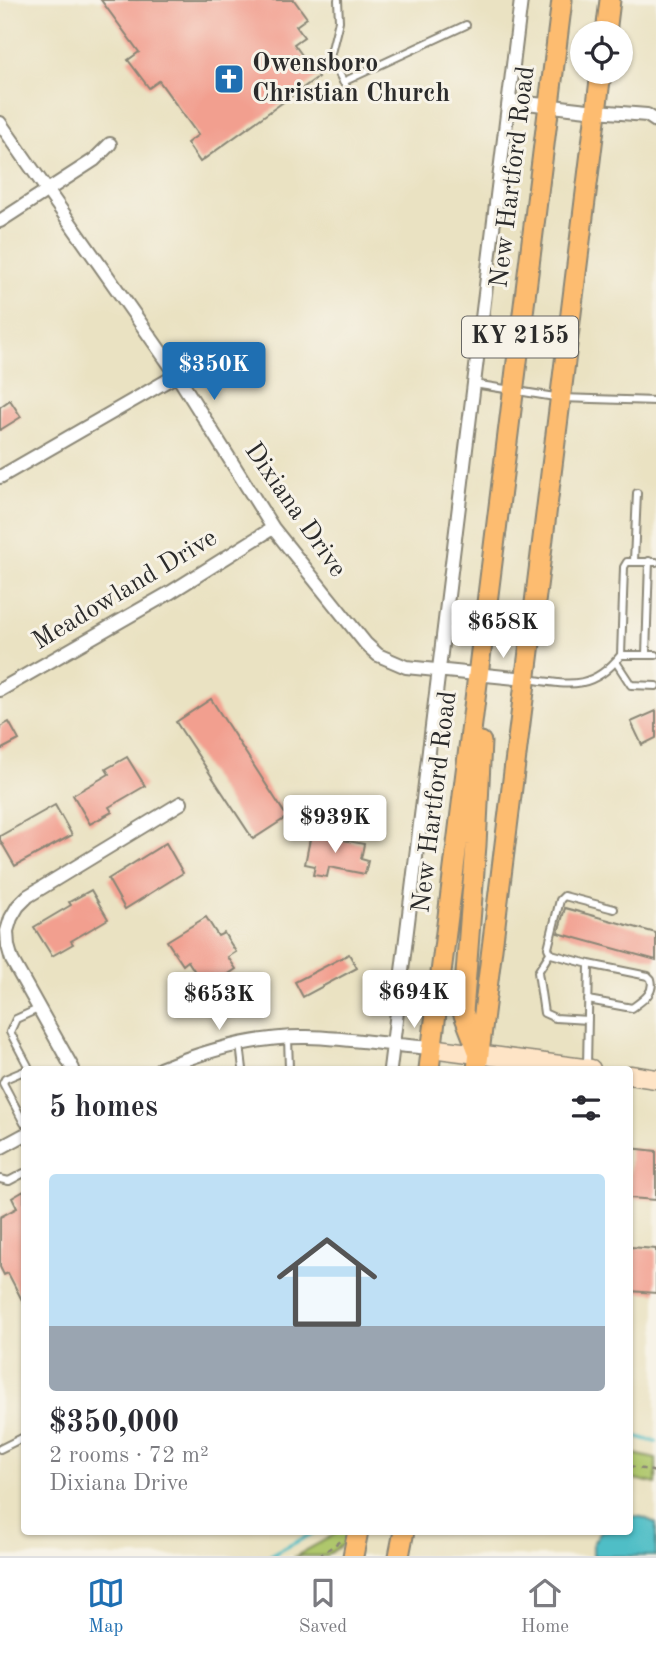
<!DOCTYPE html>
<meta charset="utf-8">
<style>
body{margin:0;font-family:"Old Standard TT",serif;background:#f2f2f3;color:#2b2b33;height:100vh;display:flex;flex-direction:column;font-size:26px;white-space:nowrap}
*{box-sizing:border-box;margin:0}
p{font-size:23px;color:#7c7c81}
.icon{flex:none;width:38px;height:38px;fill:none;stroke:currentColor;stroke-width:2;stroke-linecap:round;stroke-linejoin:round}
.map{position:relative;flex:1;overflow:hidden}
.details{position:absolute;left:21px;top:1066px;width:612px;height:469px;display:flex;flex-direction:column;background:#fff;border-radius:7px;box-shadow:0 2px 5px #0004}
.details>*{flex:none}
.controls{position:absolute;left:570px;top:21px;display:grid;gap:14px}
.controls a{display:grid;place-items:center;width:63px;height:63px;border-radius:50%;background:#fff;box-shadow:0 2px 5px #0004;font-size:35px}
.price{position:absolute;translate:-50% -60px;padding:0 16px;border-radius:7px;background:#fff;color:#222;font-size:23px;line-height:46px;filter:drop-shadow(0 2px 4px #0008)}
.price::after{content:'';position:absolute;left:50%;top:42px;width:21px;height:16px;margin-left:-10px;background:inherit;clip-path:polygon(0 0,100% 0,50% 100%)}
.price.selected{background:#1f6fb2;color:#fff}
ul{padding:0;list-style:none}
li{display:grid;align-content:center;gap:14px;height:371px;padding:0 28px}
li span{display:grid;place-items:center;height:217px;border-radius:7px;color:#555}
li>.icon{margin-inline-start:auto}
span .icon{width:126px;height:126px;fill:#fffc;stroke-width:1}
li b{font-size:30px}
h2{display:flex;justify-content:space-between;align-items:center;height:84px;padding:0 28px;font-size:30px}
.menu{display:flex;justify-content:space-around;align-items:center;height:98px;border-top:2px solid #e1e1e2;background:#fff;font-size:19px;color:#7c7c81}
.menu a{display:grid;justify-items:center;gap:4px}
.menu .selected{color:#1f6fb2}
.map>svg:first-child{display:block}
.green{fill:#afc76c;stroke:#6d794c;stroke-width:2}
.water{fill:#50bec6;stroke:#3e7478;stroke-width:2}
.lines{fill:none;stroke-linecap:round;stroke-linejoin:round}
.stream{stroke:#50bec6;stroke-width:3.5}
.building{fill:#f29f8f}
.lane-casing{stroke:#8a8676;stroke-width:10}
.street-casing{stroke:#8a8676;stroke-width:16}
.secondary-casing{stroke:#8a8676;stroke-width:21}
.primary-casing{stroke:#8a8676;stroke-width:23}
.path{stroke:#8a8676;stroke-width:2.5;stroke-dasharray:5 5;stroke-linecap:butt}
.lane{stroke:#fff;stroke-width:6}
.street{stroke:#fff;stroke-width:12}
.secondary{stroke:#fee4c6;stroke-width:18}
.primary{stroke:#fdbc70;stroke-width:19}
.labels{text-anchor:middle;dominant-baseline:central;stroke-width:6;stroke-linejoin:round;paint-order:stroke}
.shield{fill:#f7f3e8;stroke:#686764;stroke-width:2}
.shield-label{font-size:24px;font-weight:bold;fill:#2b2b2b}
.poi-label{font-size:26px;font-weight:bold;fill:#2b2b2b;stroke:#f7f3e8;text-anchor:start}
.street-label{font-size:26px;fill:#2b2b2b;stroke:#f7f3e8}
</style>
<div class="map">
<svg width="656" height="1556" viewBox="0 0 656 1556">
<rect width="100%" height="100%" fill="#f7f3e8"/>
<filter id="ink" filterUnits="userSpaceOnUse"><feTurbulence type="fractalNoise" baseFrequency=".0143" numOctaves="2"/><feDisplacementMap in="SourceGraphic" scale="14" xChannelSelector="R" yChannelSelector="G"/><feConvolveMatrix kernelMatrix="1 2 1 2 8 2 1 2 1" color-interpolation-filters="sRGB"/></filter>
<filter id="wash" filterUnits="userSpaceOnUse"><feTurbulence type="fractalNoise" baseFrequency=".00686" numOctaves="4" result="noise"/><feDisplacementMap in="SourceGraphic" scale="28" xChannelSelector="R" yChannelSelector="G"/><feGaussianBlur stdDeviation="1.57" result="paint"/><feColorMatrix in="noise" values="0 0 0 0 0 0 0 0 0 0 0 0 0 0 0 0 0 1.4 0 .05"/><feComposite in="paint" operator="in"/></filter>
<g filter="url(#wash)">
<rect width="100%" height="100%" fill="#eae2c2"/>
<path class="green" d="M630 1453 656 1459V1484L630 1478Z
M341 1531H362L326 1556H296Z"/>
<path class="water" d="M630 1516 642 1517 656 1523V1556H593V1543L601 1531H630Z"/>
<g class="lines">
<path class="stream" d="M630 1435 656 1442
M270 1556 317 1531"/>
</g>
<g id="blocks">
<path class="building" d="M101 0H294L307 18 296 26 304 37 294 44 318 77 200 162 187 143 198 135 159 81 149 88 128 60 139 52Z
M10 400 21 417 0 430V407Z
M211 699 287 817 253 839 176 722Z
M656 711V738L642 745 631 722Z
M9 722 19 740 0 750V727Z
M127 757 145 786 109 807 112 812 90 824 73 795 109 774 106 769Z
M55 805 72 835 15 866 0 840V836Z
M311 834 364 844 361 859 368 861 365 874 329 867 327 877 313 875 315 866 305 864Z
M166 843 183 873 125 909 108 879Z
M91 890 108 919 71 941 73 944 52 956 34 927 71 905 69 902Z
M565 908 656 933V960L558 933Z
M206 917 218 936 224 933 236 952 228 957 236 969 206 989 188 961 183 965 167 941Z
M349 954 357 968 303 997 295 982Z
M630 1148 656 1151V1200L630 1198Z
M24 1191V1304L8 1273 4 1275 0 1267V1217L17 1208 12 1198Z
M630 1247 656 1249V1293L630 1291Z"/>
</g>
</g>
<g filter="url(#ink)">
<use href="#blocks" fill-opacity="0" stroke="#8a8676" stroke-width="2"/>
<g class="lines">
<g class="lane-casing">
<path id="lane" d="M338 0 339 21 330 57 349 92
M343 82 466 25
M474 384 561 398 656 401
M634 561 637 493
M621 655H656
M646 655 649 561
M616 662 631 685 656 686
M528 679C569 685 592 691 621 655L624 567 627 562H656
M550 953 538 972 544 1013 555 1018 588 1020
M588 1000 632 1008C643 1000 655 993 651 979L648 976 589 964
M288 1038 289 1069
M240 1044 243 1069
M587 1067 589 964 551 954 548 948 560 900 564 896 614 909
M26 1069 28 1066 10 1032 16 1019 38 1009
M24 1071 5 1079 3 1083 24 1123
M0 1179 9 1181 24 1173
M0 1449 24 1437"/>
</g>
<g class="street-casing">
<path id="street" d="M509 101 596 111 647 115 656 121
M0 123 177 375 273 528 366 644 378 655 406 667 526 679
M0 221 94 160 110 144
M0 477 177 375
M0 690 171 592 273 528
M73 1069 12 960 8 946 7 931 11 918 18 906 28 896 181 803
M160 1069C207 1050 257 1036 307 1037 349 1038 390 1045 431 1048
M390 1069 521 0
M0 1148 24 1135"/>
</g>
<g class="secondary-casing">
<path id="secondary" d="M431 1048 591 1069
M630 1075 656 1079"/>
</g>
<g class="primary-casing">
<path id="primary" d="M606 33 610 0
M478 1051 463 1012 476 845 481 742
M429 1069 562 0
M477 1069 601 72
M353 1556 358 1531
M399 1556 404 1531"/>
</g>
<path class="path" d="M630 1466 656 1472
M319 1556 340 1541"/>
<use href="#lane" class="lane"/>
<use href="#street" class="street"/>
<use href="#secondary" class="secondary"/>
<use href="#primary" class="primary"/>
</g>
</g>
<defs>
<g id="church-square" transform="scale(1.575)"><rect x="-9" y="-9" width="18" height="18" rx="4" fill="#1f6fb2" stroke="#f7f3e8"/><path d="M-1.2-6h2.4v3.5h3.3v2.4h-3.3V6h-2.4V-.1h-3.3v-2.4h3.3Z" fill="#fff"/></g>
</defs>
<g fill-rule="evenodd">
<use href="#church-square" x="229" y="79"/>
</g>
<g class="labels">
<rect class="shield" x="462" y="316.5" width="116" height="41" rx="5"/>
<g class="shield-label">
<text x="520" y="337">KY 2155</text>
</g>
<g class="poi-label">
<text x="252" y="64">Owensboro<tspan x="252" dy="30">Christian Church</tspan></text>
</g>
<g class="street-label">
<text transform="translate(513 177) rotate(-83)">New Hartford Road</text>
<text transform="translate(295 510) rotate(55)">Dixiana Drive</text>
<text transform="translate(125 590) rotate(-31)">Meadowland Drive</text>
<text transform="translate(435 802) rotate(-83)">New Hartford Road</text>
</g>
</g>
</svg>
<div class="controls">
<a><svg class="icon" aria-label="locate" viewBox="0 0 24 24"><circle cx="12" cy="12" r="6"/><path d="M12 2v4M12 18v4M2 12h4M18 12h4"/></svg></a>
</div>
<b class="price selected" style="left:214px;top:402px">$350K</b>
<b class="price" style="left:503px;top:660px">$658K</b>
<b class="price" style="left:335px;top:855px">$939K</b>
<b class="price" style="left:414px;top:1030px">$694K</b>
<b class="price" style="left:219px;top:1032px">$653K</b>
<section class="details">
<h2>5 homes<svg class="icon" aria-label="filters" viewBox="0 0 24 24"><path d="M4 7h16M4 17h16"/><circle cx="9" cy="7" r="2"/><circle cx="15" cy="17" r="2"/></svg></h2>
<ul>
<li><span style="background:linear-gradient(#bfe0f5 70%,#9aa5b1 0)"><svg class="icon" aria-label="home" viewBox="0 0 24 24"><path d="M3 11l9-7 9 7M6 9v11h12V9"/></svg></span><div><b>$350,000</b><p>2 rooms · 72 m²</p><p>Dixiana Drive</p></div></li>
</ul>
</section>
</div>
<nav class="menu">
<a class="selected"><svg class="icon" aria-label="map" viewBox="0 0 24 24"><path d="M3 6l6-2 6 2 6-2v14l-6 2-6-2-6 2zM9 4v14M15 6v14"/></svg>Map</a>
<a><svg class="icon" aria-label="saved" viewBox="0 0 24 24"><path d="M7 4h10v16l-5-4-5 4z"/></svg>Saved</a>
<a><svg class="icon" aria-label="home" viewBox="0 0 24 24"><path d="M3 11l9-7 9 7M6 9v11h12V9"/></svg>Home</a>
</nav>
